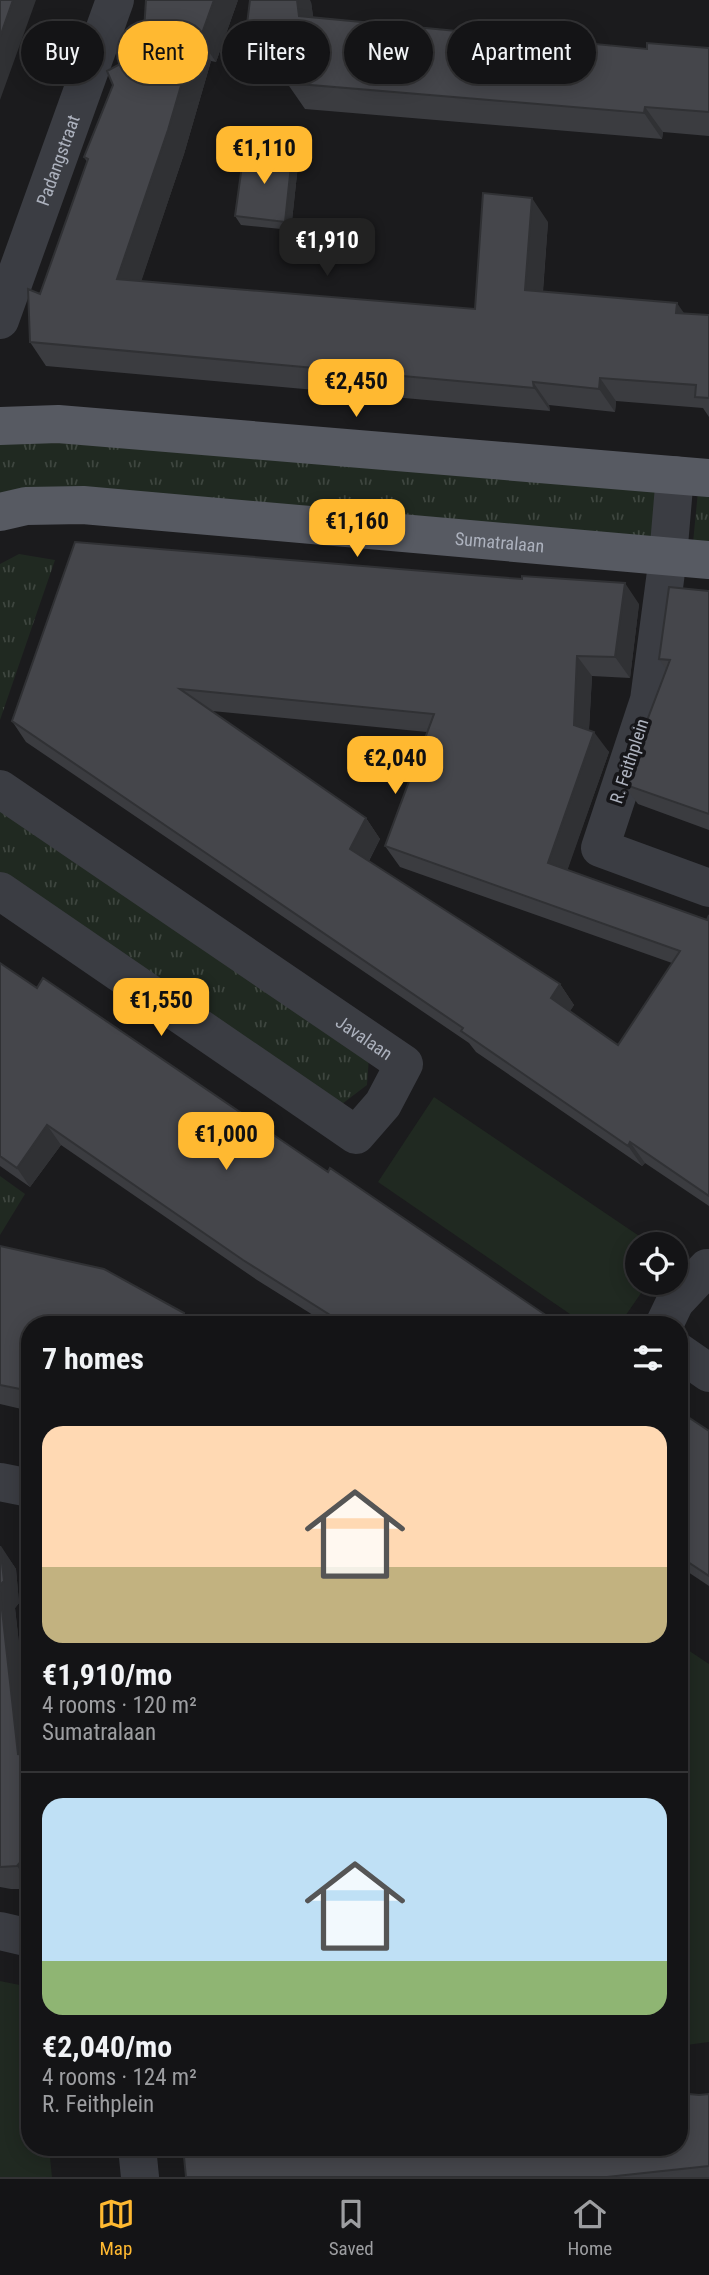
<!DOCTYPE html>
<meta charset="utf-8">
<style>
body{margin:0;font-family:"Roboto Condensed",sans-serif;background:#212123;color:#f1f3f6;height:100vh;display:flex;flex-direction:column;font-size:26px;white-space:nowrap}
*{box-sizing:border-box;margin:0}
p{font-size:23px;color:#9d9ea1}
.icon{flex:none;width:38px;height:38px;fill:none;stroke:currentColor;stroke-width:2;stroke-linecap:round;stroke-linejoin:round}
.map{position:relative;flex:1;overflow:hidden}
.details{position:absolute;left:21px;top:1316px;width:667px;height:840px;display:flex;flex-direction:column;background:#141416;border-radius:28px;box-shadow:0 4px 18px #0003,0 0 0 2px #333335}
.details>*{flex:none}
.guide{position:absolute;left:21px;top:21px;width:668px;height:63px;display:flex;gap:14px}
.buttons{position:absolute;left:625px;top:1232px;display:grid;gap:14px}
.buttons a{display:grid;place-items:center;width:63px;height:63px;border-radius:50%;background:#141416;box-shadow:0 4px 18px #0003,0 0 0 2px #333335;font-size:35px}
.price{position:absolute;translate:-50% -60px;padding:0 16px;border-radius:14px;background:#ffb931;color:#111;font-size:23px;line-height:46px;filter:drop-shadow(0 2px 4px #0008)}
.price::after{content:'';position:absolute;left:50%;top:42px;width:21px;height:16px;margin-left:-10px;background:inherit;clip-path:polygon(0 0,100% 0,50% 100%)}
.price.selected{background:#222;color:#fff}
ul{padding:0;list-style:none}
li{display:grid;align-content:center;gap:14px;height:371px;padding:0 21px}
li+li{border-top:2px solid #333335}
li span{display:grid;place-items:center;height:217px;border-radius:21px;color:#555}
li>.icon{margin-inline-start:auto}
span .icon{width:126px;height:126px;fill:#fffc;stroke-width:1}
li b{font-size:30px}
h2{display:flex;justify-content:space-between;align-items:center;height:84px;padding:0 21px;font-size:30px}
.tag{padding:0 24px;border-radius:32px;background:#141416;box-shadow:0 4px 18px #0003,0 0 0 2px #333335;font-size:24px;line-height:63px}
.tag.selected{background:#ffb931;color:#111}
.menu{display:flex;justify-content:space-around;align-items:center;height:98px;border-top:2px solid #333335;background:#141416;font-size:19px;color:#9d9ea1}
.menu a{display:grid;justify-items:center;gap:4px}
.menu .selected{color:#ffb931}
.map>svg:first-child{display:block}
.grass{fill:url(#grass-tufts)}
.park{fill:#202921}
.lines{fill:none;stroke-linecap:round;stroke-linejoin:round}
.minor{stroke:#3b3d43;stroke-width:38}
.major{stroke:#575a62;stroke-width:38}
.wall{fill:#3b3c40;fill-rule:evenodd}
.shaded-wall{fill:#303134}
.building{fill:#45464b;stroke:#303134;stroke-width:2;fill-rule:evenodd}
.labels{text-anchor:middle;dominant-baseline:central;stroke-width:7;stroke-linejoin:round;paint-order:stroke}
.street-label{font-size:18px;fill:#adb2be;stroke:#161619}
</style>
<div class="map">
<svg width="709" height="2177" viewBox="0 0 709 2177">
<defs>
<pattern id="grass-tufts" width="24" height="20" patternUnits="userSpaceOnUse" patternTransform="scale(1.75)"><rect width="24" height="20" fill="#202921"/><path d="M3 7l-1-3M5 7V3M7 7l1-3M15 17l-1-3M17 17v-4M19 17l1-3" fill="none" stroke="#3e463f"/></pattern>
</defs>
<rect width="100%" height="100%" fill="#1b1b1d"/>
<path class="grass" d="M42 438 663 487 659 542 0 499V440Z
M698 491 709 492V545L693 543Z
M19 554 55 560 0 720V564Z
M0 808 369 1057 367 1085 342 1104 0 872Z
M0 1176 25 1194 0 1235Z"/>
<path class="park" d="M434 1097 651 1244H637V1283H648L619 1325H586L378 1182Z
M679 1644 709 1664V2042L679 2046Z
M0 1981 30 1987V2147H49L52 2177H0Z"/>
<g class="lines">
<g class="minor">
<path id="s1" d="M0 320 115 0"/>
<path d="M675 475 668 557 649 700 600 848 709 888"/>
<path id="s2" d="M0 789 404 1064 383 1104 356 1135 0 891"/>
<path d="M664 1325 675 1302 707 1268 709 1269"/>
<path d="M679 1352 709 1373"/>
<path d="M0 1482 30 1488"/>
<path d="M0 1931 30 1938"/>
<path d="M137 2147 140 2177"/>
</g>
<g class="major">
<path d="M0 426 58 424 709 478"/>
<path id="s3" d="M0 512 26 506 83 505 709 560"/>
</g>
</g>
<path class="wall" d="M238 0 216 62 211 61 184 154 141 281 475 309 548 222 543 292 684 313 709 315V417L703 408 616 401 615 412 549 405 550 411 46 366 30 342 40 294 87 162 84 157 122 63Z
M311 2 313 17 647 49 709 48V136L663 132 662 139 305 109 287 83V68L262 66 245 40Z
M298 165 291 230 241 225 235 216Z
M709 591V830L638 804 623 784 666 669 659 659Z
M639 604 630 678 592 676 589 730 609 752 567 870 707 920 709 915V1206L645 1163 642 1166 476 1052 469 1043 26 742 12 721ZM212 711 427 732 385 846 400 867 672 963 618 1045 570 1011 574 1005 560 984 369 861 380 839 366 818Z
M0 963 37 988 555 1325H329L257 1280 61 1145 30 1187 0 1166Z
M0 1246 184 1313 192 1325H30V1411L0 1404Z
M679 1411 709 1431V1586L679 1566Z
M0 1546 16 1569 19 1603 15 1608 30 1742V1889H11L0 1887Z
M709 2094V2177H186L679 2147 699 2095Z"/>
<path class="shaded-wall" d="M13 0H36L0 100V37Z
M214 0H238L216 62 200 39Z
M297 0H310L311 2 317 41 299 16Z
M195 38 211 61 184 154 134 303 117 279Z
M645 107 663 132 662 139 644 113Z
M292 156 298 165 291 230 285 222Z
M532 198 548 222 541 314 525 290Z
M677 303 693 326 676 313Z
M600 378 616 401 615 412 599 389Z
M533 382 549 405 550 411 534 388Z
M625 583 639 604 630 678 615 657Z
M577 656 592 676 588 745 574 725Z
M594 732 609 752 563 883 548 863Z
M366 818 380 839 364 870 350 849Z
M560 984 574 1005 565 1019 551 998Z
M47 1125 61 1145 30 1187 17 1168Z
M630 1142 645 1163 642 1166 628 1146Z
M184 1313 192 1325H178Z
M1 1546 16 1569 19 1603 15 1608 30 1742V1803L18 1754 0 1592Z
M30 1851V1884L17 1866Z"/>
<path class="building" d="M0 0H13L0 37Z
M146 0H214L200 39 195 38 168 130 117 279 475 309 483 193 532 198 525 290 677 303 676 313 709 315V398L695 397 696 385 600 378 599 389 533 382 534 388 30 342 28 289 40 294 88 159 84 157 113 85 107 71 122 63 136 32 144 30Z
M250 0H297L299 16 647 49V43L709 48V112L645 107 644 113 287 83 288 44 245 40Z
M244 151 292 156 285 222 235 216Z
M75 542 472 575 522 579V576L625 583 615 657 577 656 574 725 594 732 548 863 707 920 709 915V1196L630 1142 628 1146 461 1031 463 1028 12 721ZM180 689 434 714 385 846 680 951 618 1045 551 998 560 984 350 849 366 818Z
M669 587 709 591V814L623 784 670 660 659 659Z
M0 963 37 988 43 978 328 1172 330 1168 550 1318 548 1322 553 1325H346L243 1260 47 1125 17 1168 0 1156Z
M0 1246 104 1269 184 1313 178 1325H30V1391L0 1385Z
M679 1411 709 1431V1576L679 1556Z
M0 1546 4 1581 0 1585Z
M0 1592 18 1754 25 1755 30 1803V1851L17 1866 0 1867Z
M679 2093 699 2095 709 2094V2166L607 2177H186L183 2147H679Z"/>
<g class="labels">
<g class="street-label">
<text stroke="none"><textPath href="#s1" startOffset="170">Padangstraat</textPath></text>
<text stroke="none"><textPath href="#s3" startOffset="502">Sumatralaan</textPath></text>
<text transform="translate(629 761) rotate(-72)">R. Feithplein</text>
<text stroke="none"><textPath href="#s2" startOffset="441">Javalaan</textPath></text>
</g>
</g>
</svg>
<div class="buttons">
<a><svg class="icon" aria-label="locate" viewBox="0 0 24 24"><circle cx="12" cy="12" r="6"/><path d="M12 2v4M12 18v4M2 12h4M18 12h4"/></svg></a>
</div>
<b class="price" style="left:264px;top:186px">€1,110</b>
<b class="price selected" style="left:327px;top:278px">€1,910</b>
<b class="price" style="left:356px;top:419px">€2,450</b>
<b class="price" style="left:357px;top:559px">€1,160</b>
<b class="price" style="left:395px;top:796px">€2,040</b>
<b class="price" style="left:161px;top:1038px">€1,550</b>
<b class="price" style="left:226px;top:1172px">€1,000</b>
<div class="guide">
<a class="tag">Buy</a>
<a class="tag selected">Rent</a>
<a class="tag">Filters</a>
<a class="tag">New</a>
<a class="tag">Apartment</a>
</div>
<section class="details">
<h2>7 homes<svg class="icon" aria-label="filters" viewBox="0 0 24 24"><path d="M4 7h16M4 17h16"/><circle cx="9" cy="7" r="2"/><circle cx="15" cy="17" r="2"/></svg></h2>
<ul>
<li><span style="background:linear-gradient(#ffd9b3 65%,#c2b280 0)"><svg class="icon" aria-label="home" viewBox="0 0 24 24"><path d="M3 11l9-7 9 7M6 9v11h12V9"/></svg></span><div><b>€1,910/mo</b><p>4 rooms · 120 m²</p><p>Sumatralaan</p></div></li>
<li><span style="background:linear-gradient(#bfe0f5 75%,#8fb573 0)"><svg class="icon" aria-label="home" viewBox="0 0 24 24"><path d="M3 11l9-7 9 7M6 9v11h12V9"/></svg></span><div><b>€2,040/mo</b><p>4 rooms · 124 m²</p><p>R. Feithplein</p></div></li>
</ul>
</section>
</div>
<nav class="menu">
<a class="selected"><svg class="icon" aria-label="map" viewBox="0 0 24 24"><path d="M3 6l6-2 6 2 6-2v14l-6 2-6-2-6 2zM9 4v14M15 6v14"/></svg>Map</a>
<a><svg class="icon" aria-label="saved" viewBox="0 0 24 24"><path d="M7 4h10v16l-5-4-5 4z"/></svg>Saved</a>
<a><svg class="icon" aria-label="home" viewBox="0 0 24 24"><path d="M3 11l9-7 9 7M6 9v11h12V9"/></svg>Home</a>
</nav>
